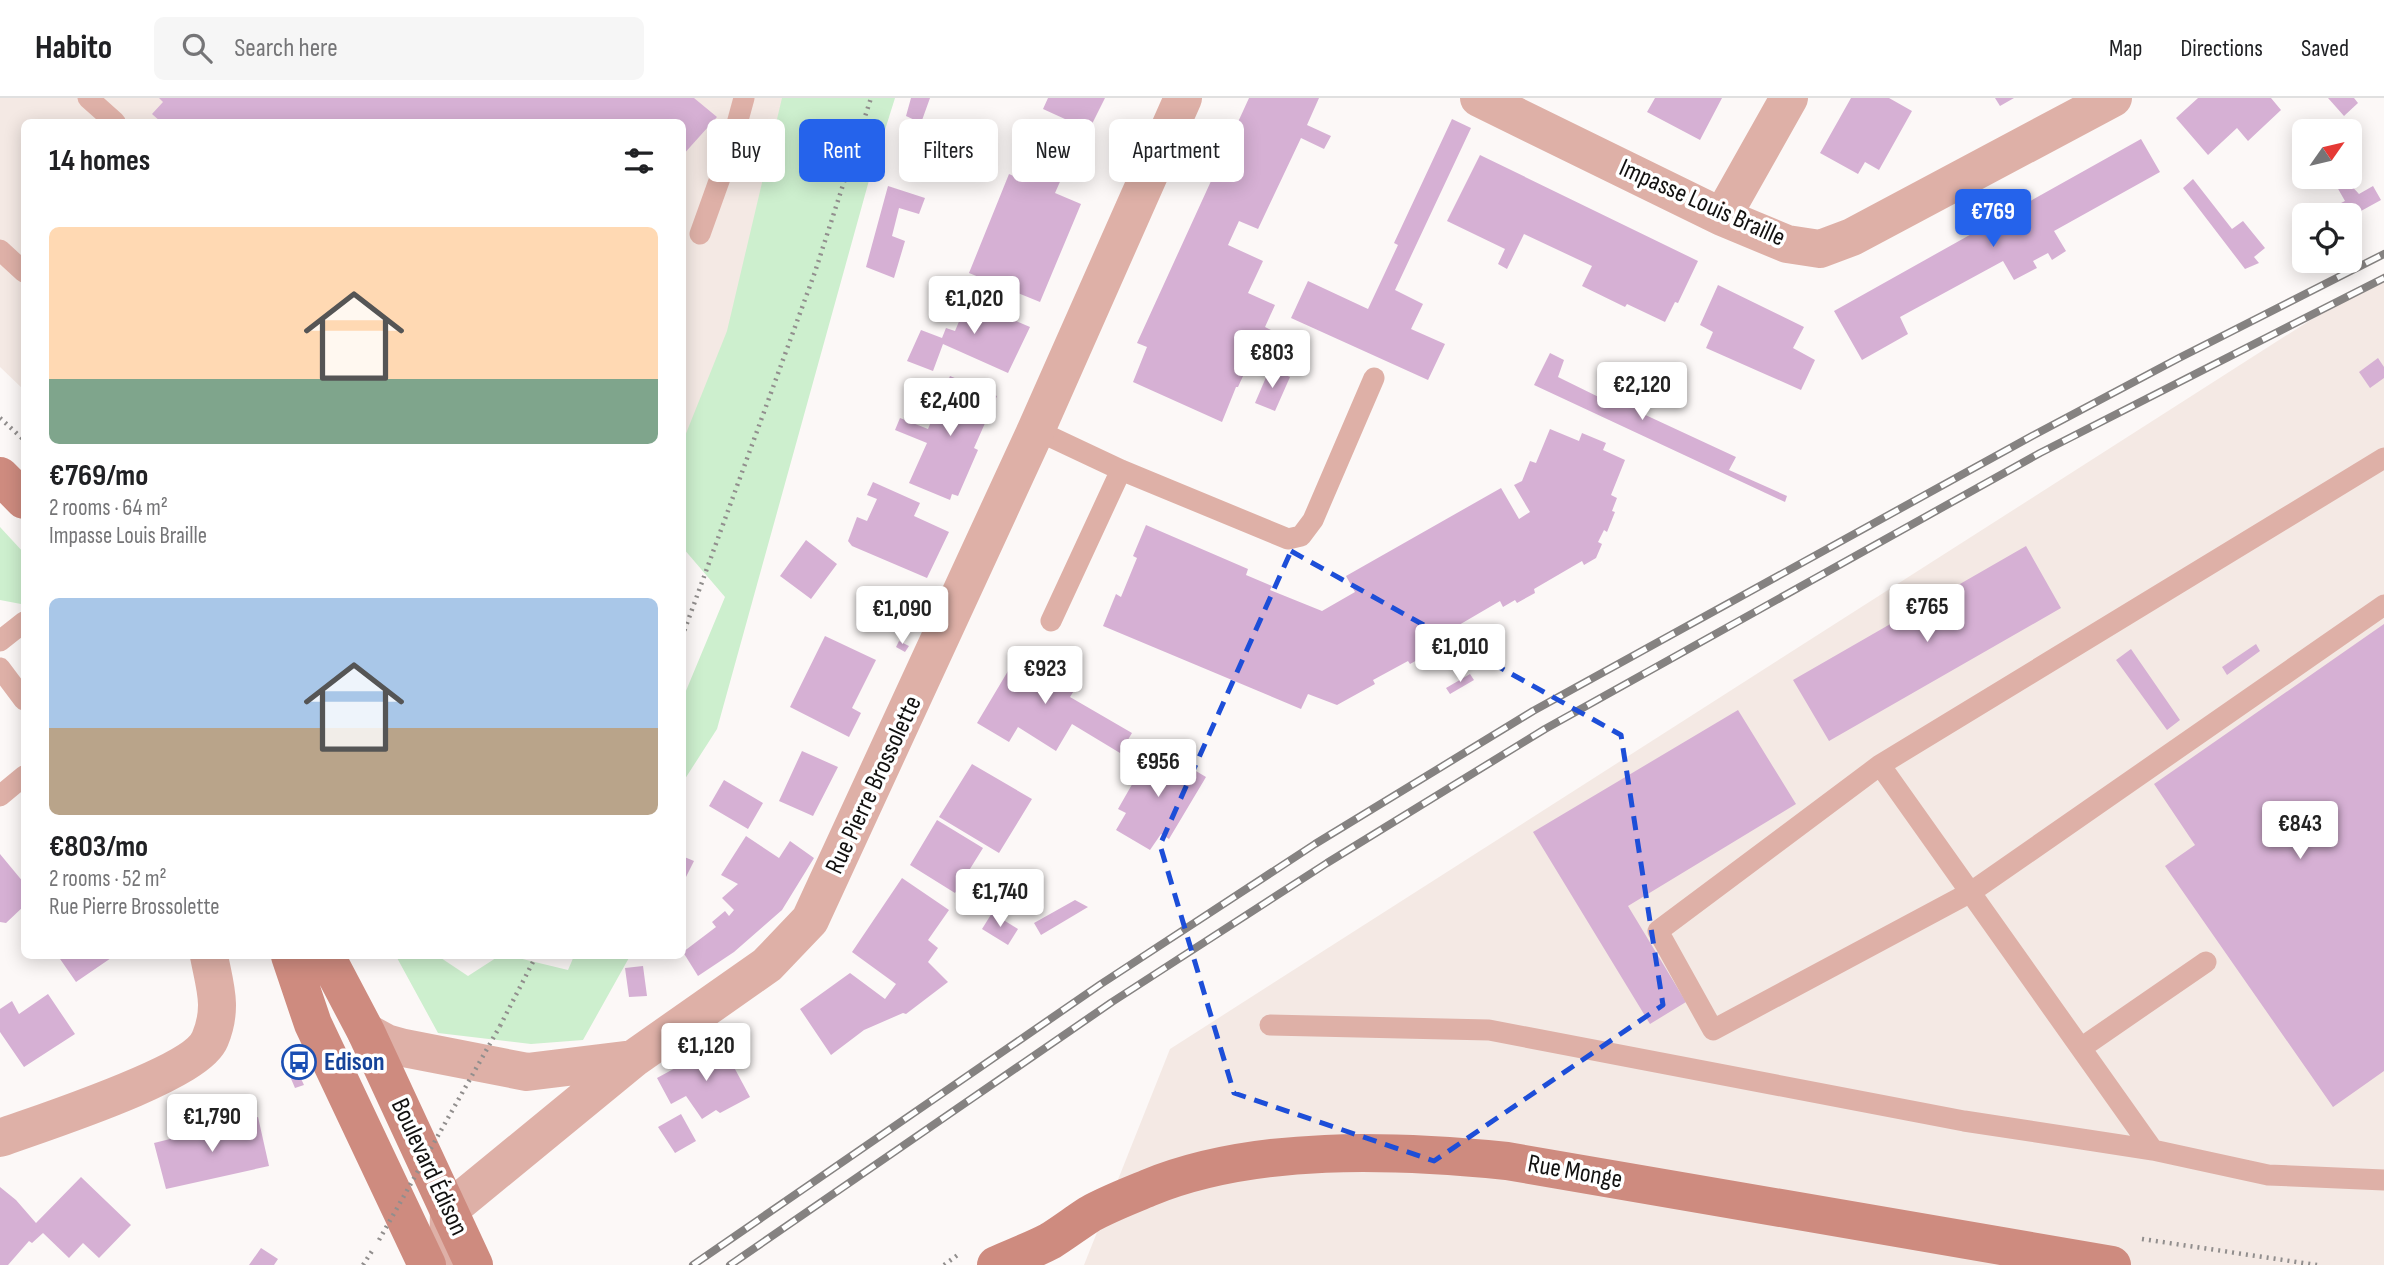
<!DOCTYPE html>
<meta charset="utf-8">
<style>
body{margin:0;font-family:"Sofia Sans Condensed",sans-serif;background:#f6f6f6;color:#202124;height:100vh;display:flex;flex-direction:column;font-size:26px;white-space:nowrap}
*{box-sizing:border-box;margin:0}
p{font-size:23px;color:#757577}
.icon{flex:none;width:38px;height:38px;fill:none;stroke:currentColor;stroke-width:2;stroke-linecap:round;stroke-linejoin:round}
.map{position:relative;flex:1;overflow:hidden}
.panel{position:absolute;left:21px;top:21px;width:665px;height:840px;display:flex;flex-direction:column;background:#fff;border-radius:10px;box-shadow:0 4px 18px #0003}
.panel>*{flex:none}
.top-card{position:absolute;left:707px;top:21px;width:665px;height:63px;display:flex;gap:14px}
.needle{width:46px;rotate:56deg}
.tools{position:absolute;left:2292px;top:21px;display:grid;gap:14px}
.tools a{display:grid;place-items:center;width:70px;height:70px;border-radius:10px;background:#fff;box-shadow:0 4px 18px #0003;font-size:35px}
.price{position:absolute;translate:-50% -60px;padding:0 16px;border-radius:7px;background:#fff;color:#222;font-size:23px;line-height:46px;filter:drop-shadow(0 2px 4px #0008)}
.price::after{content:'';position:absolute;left:50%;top:42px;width:21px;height:16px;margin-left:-10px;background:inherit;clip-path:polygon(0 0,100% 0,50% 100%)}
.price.current{background:#2563eb;color:#fff}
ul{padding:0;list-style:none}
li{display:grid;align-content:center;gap:14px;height:371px;padding:0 28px}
li span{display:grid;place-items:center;height:217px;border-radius:10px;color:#555}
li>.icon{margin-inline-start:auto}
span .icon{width:126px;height:126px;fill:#fffc;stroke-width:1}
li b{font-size:30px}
h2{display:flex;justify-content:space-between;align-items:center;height:84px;padding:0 28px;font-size:30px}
.tag{padding:0 24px;border-radius:10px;background:#fff;box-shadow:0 4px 18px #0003;font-size:24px;line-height:63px}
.tag.current{background:#2563eb;color:#fff}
header{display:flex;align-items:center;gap:42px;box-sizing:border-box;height:98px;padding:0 35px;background:#fff;border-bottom:2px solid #e0e0e0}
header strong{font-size:33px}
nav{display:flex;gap:38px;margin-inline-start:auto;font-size:24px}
.search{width:490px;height:63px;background:#f6f6f6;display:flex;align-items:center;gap:18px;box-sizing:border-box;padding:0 24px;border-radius:10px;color:#757577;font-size:26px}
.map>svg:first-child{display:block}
.built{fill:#f4e9e4}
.green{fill:#cdefce}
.building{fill:#d6b0d4}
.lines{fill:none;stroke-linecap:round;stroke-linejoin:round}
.path{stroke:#918e8d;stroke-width:4.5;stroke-dasharray:2 5;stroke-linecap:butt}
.lane{stroke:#deb0a7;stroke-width:21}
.street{stroke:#deb0a7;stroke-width:38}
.secondary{stroke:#ce8b7f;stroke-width:38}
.rail-casing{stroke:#858281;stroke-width:8}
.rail{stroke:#fff;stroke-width:5;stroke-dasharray:16;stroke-linecap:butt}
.path-bridge{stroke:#918e8d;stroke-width:4.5;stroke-dasharray:2 5;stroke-linecap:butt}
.marked{fill:none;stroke:#1d4ed8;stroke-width:5;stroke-dasharray:14 9;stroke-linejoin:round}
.labels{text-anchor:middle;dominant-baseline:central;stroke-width:7;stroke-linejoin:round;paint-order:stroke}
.street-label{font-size:26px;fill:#121110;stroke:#fff}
.transit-label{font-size:26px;font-weight:bold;fill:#164399;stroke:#fff;text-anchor:start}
</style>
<header>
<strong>Habito</strong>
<div class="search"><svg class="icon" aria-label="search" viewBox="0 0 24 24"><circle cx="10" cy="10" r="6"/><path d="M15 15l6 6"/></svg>Search here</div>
<nav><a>Map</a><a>Directions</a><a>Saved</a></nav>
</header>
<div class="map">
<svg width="2384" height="1167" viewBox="0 0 2384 1167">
<rect width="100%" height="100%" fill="#fcf8f7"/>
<path class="built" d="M0 0H830L683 395 682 24H24V292L0 269Z
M2384 175V1167H1084L1170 951Z"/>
<path class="green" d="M782 0H895L868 86 717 631 683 684V600L725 499 683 450V343L727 233Z
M0 429 24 455V504L21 506 0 502Z
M396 858H438L468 878 499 858H510L568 872 574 858H630L583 942 531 946 438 935Z"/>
<path class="building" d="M159 0H694L717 19 682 58V24H161L152 16 163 4Z
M911 0H930L921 25 906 18Z
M1048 0H1105L1089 32 1043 11Z
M1249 0H1319L1307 27 1331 38 1324 51 1301 40 1258 131 1239 123 1228 147 1263 163 1248 195 1275 207 1265 229 1275 234 1259 272 1248 267 1238 289H1236L1222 324 1133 284 1147 249 1137 245Z
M1655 0H1722L1700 42 1647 14Z
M1851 0H1889L1912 13 1879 72 1865 64 1858 76 1820 55Z
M1995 0H2014L2000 8Z
M2198 0H2271L2281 12 2248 43 2237 30 2208 57 2176 20Z
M2328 0H2354L2358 5 2344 18Z
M1452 21 1471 30 1395 192 1423 206 1411 231 1445 246 1428 282 1291 220 1308 183 1368 211 1398 147 1394 145Z
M2141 41 2160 74 2054 133 2066 153 2052 162 2048 155 2033 163 2037 170 2014 182 2003 163 1900 219 1908 236 1862 262 1834 213Z
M1480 57 1698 163 1678 205 1675 204 1665 224 1627 206 1625 209 1582 188 1592 168 1524 136 1507 171 1498 166 1505 151 1447 123Z
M1025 59 1063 77 1055 95 1081 106 1040 204 969 175 1009 76 1016 79Z
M2193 81 2232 131 2243 123 2265 150 2254 159 2259 165 2245 171 2183 90Z
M2347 83 2359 96 2373 88 2381 102 2350 119 2334 117 2331 110 2345 103 2337 89Z
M888 88 925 100 919 116 899 110 892 138 905 143 894 180 866 169Z
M1718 187 1804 229 1793 250 1815 262 1801 292 1706 250 1713 234 1700 227Z
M961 188 988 199 983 209 1030 229 1008 275 943 246 933 273 907 263 921 232 942 240 946 230 955 233 963 214 952 209Z
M1550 255 1564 262 1558 279 1621 310 1638 279 1652 287 1639 314 1736 359 1729 372 1787 398 1785 404 1534 287Z
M2378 260 2384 269V280L2370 290 2359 274Z
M1270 270 1290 279 1275 313 1255 305Z
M950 278 997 298 974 350 978 352 958 398 952 396 950 402 909 385 927 345 895 332 900 320 928 331Z
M1550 331 1579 343 1582 335 1606 345 1603 352 1625 362 1611 397 1617 400 1612 413 1615 414 1607 434 1604 432 1598 444 1602 446 1596 460 1584 467 1582 463 1534 491 1535 495 1517 505 1515 502 1503 509 1500 503 1435 541 1438 545 1426 552 1428 556 1410 566 1408 563 1373 582 1375 586 1337 607 1308 596 1301 611 1103 528 1116 496 1121 499 1137 460 1133 458 1146 427 1248 471 1246 477 1272 488 1270 492 1322 513 1355 494 1346 478 1501 390 1519 421 1530 414 1514 387 1522 383 1530 363 1536 365Z
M873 384 920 405 914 418 949 434 927 480 852 448 848 443 857 419 867 423 877 401 867 397Z
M806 442 837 466 811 501 780 478Z
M2026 448 2061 510 1829 643 1793 582Z
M2384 526V973L2333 1009 2165 768 2195 747 2154 686Z
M825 538 876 562 852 610 861 615 849 639 790 609Z
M899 543 909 548 905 554 896 549Z
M2256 546 2260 553 2227 577 2222 569Z
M1023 548 1080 583 1070 599 1132 635 1120 655 1072 626 1056 653 1018 629 1009 644 977 625Z
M2131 551 2180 622 2167 632 2116 562Z
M1470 576 1474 582 1450 596 1446 590Z
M1738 612 1796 706 1628 808 1686 904 1650 926 1533 734Z
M1154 648 1206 679 1169 741 1161 736 1150 752 1116 732 1126 715 1118 711Z
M802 653 838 669 813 718 779 703Z
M972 666 1032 701 999 755 939 719Z
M724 682 763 705 748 731 709 708Z
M937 722 983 750 955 795 910 767Z
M746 738 779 760 790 743 814 760 782 812 734 854 698 878 683 854 716 829 712 824 725 813 729 818 734 812 722 800 738 786 721 777Z
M0 756 24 785V808L6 825 0 824Z
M682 758 694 763 686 779 682 778Z
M902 780 949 812 928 842 938 850 928 864 948 884 906 916 903 915 864 932 831 957 800 911 850 875 885 901 896 886 852 854Z
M1075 802 1088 809 1041 837 1034 825Z
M992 815 1018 831 1008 847 982 831Z
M58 858H114L76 884Z
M643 868 647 898 629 899 625 870Z
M48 896 75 936 24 969 0 934V911L12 903 19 916Z
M721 945 750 999 720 1015 716 1012 702 1021 686 998 671 1006 657 980Z
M294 966 304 987 295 990 286 969Z
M681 1016 696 1043 675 1055 658 1029Z
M258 1019 269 1068 166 1091 154 1045Z
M81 1079 131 1127 99 1160 83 1145 69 1160 43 1135 32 1145 29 1143 8 1167H0V1089L16 1102 36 1125Z
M261 1150 278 1161 274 1167H249Z"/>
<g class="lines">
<path class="path" d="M0 320 24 342
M682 539 815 174 871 0
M500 928 536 858
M2142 1141 2317 1167
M363 1167 374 1150
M944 1167 959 1156"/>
<path class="lane" d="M88 0 115 24
M700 136 729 55 744 0
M0 152 24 174
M1036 332 1121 372 1288 441 1301 438 1313 422 1374 280
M2384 360 1880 667 1658 833 1713 932 1971 794 2384 507
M1051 523 1121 372
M0 543 24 524
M0 570 24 602
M1880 667 2153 1052 2268 1077 2384 1082
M0 698 24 678
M1270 927 1489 932 1964 1023 2153 1052
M2081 950 2206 864"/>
<path class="street" d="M1479 0 1722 119 1787 146 1820 151 1852 139 2113 0
M1722 119 1789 0
M366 934 386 945 404 950 527 974 633 961
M0 1040C41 1025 196 976 210 941 223 910 215 889 209 858
M448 1167 449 1112 633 961 767 867 810 822 1036 332 1183 0"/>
<path class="secondary" d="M0 378 24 402
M290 858 313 926 427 1167
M326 858 366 934 474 1167
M996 1167C1014 1159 1033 1152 1050 1143 1063 1135 1076 1125 1090 1116 1108 1106 1129 1098 1148 1090 1255 1046 1394 1052 1507 1063L2112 1167"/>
<g class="rail-casing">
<path id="rail" d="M693 1167 1101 886 1315 746 1533 613 2032 338 2179 260 2384 156
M730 1167 1112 904 1327 765 1545 631 2040 355 2384 180"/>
</g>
<use href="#rail" class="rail"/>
<path class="path-bridge" d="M379 1142 500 928"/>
</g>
<path class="marked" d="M1291 453 1621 637 1663 907 1434 1063 1234 995 1160 747Z"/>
<defs>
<g id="bus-ring" transform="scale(1.75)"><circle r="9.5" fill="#fff" stroke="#1a4fb4" stroke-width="1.5"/><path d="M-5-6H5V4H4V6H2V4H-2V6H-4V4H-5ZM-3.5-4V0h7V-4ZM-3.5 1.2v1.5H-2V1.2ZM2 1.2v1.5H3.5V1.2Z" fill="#1a4fb4"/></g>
</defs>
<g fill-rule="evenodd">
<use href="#bus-ring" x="299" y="964"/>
</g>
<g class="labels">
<g class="street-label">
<text transform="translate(1702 105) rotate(24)">Impasse Louis Braille</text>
<text transform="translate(874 687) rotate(-65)">Rue Pierre Brossolette</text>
<text transform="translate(429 1069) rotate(65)">Boulevard Édison</text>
<text transform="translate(1575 1074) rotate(10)">Rue Monge</text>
</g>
<g class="transit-label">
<text x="324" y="964">Edison</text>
</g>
</g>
</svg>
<div class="tools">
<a><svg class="needle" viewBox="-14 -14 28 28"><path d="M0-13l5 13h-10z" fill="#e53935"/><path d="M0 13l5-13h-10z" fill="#757577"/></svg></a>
<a><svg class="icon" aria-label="locate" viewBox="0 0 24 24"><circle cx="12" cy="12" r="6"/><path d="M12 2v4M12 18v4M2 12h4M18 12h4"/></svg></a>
</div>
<b class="price current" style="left:1993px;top:151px">€769</b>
<b class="price" style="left:974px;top:238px">€1,020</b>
<b class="price" style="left:1272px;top:292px">€803</b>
<b class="price" style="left:1642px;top:324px">€2,120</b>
<b class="price" style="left:950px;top:340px">€2,400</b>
<b class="price" style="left:1927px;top:546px">€765</b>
<b class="price" style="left:902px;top:548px">€1,090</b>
<b class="price" style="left:1460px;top:586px">€1,010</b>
<b class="price" style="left:1045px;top:608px">€923</b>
<b class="price" style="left:1158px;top:701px">€956</b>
<b class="price" style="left:2300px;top:763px">€843</b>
<b class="price" style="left:1000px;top:831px">€1,740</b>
<b class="price" style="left:706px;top:985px">€1,120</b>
<b class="price" style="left:212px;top:1056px">€1,790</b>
<div class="top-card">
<a class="tag">Buy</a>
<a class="tag current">Rent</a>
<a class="tag">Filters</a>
<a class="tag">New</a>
<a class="tag">Apartment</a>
</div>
<section class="panel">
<h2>14 homes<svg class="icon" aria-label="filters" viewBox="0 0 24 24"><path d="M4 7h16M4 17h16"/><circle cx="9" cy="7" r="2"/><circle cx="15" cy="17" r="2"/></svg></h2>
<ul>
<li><span style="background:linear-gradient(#ffd9b3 70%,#7fa58c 0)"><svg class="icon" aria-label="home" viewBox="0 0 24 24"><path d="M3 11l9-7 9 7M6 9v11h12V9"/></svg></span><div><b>€769/mo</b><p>2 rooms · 64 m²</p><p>Impasse Louis Braille</p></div></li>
<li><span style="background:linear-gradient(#a9c7e8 60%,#b9a48a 0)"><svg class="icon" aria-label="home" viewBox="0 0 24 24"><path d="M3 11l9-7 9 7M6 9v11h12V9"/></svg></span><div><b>€803/mo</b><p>2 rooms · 52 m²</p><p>Rue Pierre Brossolette</p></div></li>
</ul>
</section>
</div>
